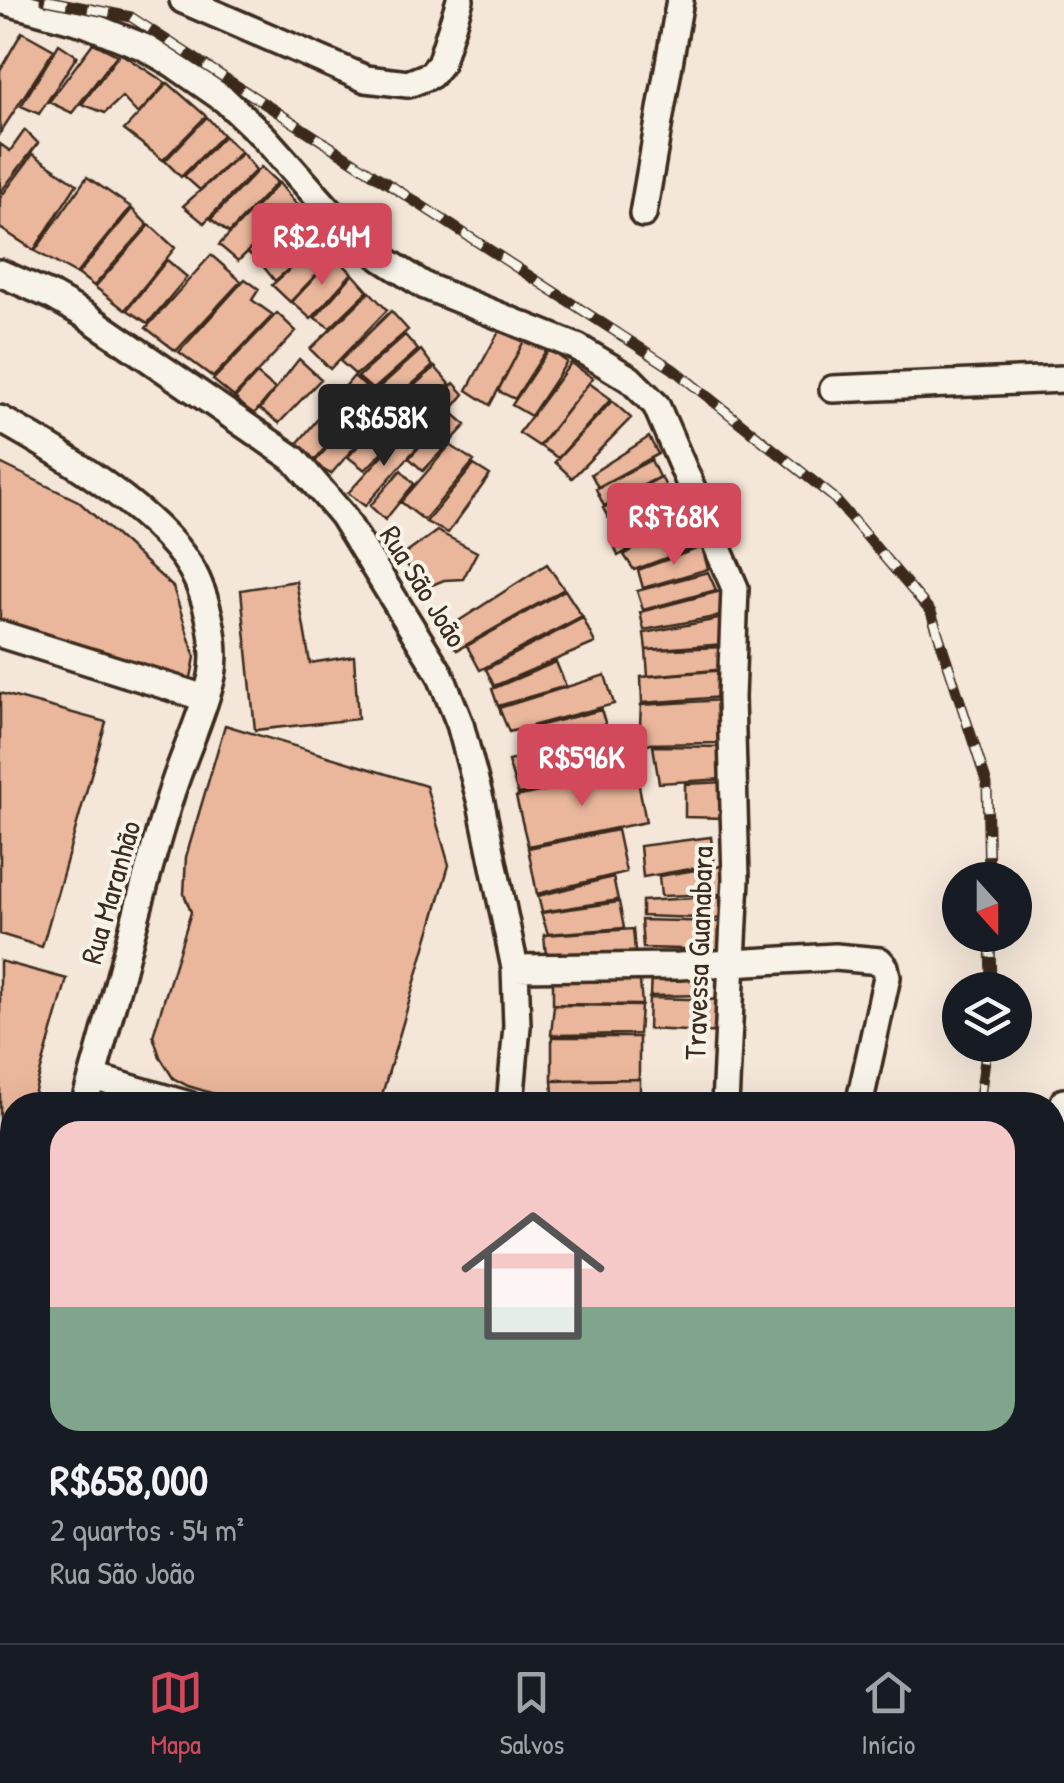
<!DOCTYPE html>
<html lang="pt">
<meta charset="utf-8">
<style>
body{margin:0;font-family:"Patrick Hand",sans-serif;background:#20242c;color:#f1f3f6;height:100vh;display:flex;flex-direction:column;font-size:38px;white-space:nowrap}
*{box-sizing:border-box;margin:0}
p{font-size:32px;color:#9ea1a6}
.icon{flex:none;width:55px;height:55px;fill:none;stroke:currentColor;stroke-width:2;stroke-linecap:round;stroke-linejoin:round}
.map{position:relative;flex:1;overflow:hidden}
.details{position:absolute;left:0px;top:1092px;width:1065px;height:552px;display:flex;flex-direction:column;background:#171b24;border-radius:40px 40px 0 0;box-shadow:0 10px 40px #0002}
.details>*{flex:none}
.needle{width:65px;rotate:159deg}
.tools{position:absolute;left:942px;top:862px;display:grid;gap:20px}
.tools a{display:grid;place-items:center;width:90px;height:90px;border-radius:50%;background:#171b24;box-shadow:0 10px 40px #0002;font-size:50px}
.price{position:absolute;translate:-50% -85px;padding:0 22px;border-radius:10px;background:#d1495b;color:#fff;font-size:32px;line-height:65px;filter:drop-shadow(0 2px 5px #0008)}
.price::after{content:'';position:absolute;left:50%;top:60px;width:30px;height:22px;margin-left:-15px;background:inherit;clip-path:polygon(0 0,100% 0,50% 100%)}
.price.current{background:#222;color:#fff}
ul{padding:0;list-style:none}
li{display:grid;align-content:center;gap:20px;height:530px;padding:0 50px}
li+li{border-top:2px solid #363941}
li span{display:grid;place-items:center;height:310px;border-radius:30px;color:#555}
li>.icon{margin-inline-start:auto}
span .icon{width:180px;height:180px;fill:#fffc;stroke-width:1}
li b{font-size:42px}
.tabs{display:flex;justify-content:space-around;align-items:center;height:140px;border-top:2px solid #363941;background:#171b24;font-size:28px;color:#9ea1a6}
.tabs a{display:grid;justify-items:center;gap:5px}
.tabs .current{color:#d1495b}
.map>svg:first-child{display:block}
.building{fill:#eab79c;stroke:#3b2a1e;stroke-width:2.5}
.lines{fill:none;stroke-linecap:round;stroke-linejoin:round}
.minor-casing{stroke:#3b2a1e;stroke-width:32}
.minor{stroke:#f7f3e8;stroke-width:25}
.rail-casing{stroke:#3b2a1e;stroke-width:11}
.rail{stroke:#f7f3e8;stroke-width:8;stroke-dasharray:22;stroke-linecap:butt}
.labels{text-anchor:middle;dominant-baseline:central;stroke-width:8;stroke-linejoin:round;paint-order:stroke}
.street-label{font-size:30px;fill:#3b2a1e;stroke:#f7f3e8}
</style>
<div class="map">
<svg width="1064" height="1643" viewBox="0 0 1064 1643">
<rect width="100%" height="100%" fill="#f4e7d9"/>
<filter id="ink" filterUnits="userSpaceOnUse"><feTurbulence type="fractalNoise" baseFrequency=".01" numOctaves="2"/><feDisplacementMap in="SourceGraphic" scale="20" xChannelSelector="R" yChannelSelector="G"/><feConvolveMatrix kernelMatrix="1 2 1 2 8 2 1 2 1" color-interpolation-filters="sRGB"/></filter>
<g filter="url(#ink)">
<path class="building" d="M22 32 54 50 0 133V70Z
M93 43 117 55 72 113 49 102Z
M59 44 77 56 39 114 21 106Z
M120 53 166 83 138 114 122 97 105 113 82 104Z
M168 83 206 116 163 160 124 130Z
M207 117 223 135 181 177 165 161Z
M25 130 38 143 0 193V144L10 151Z
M224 136 241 152 200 190 184 176Z
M242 153 256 170 204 223 183 206Z
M33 154 77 184 34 250 0 228V198Z
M261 167 277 182 229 233 211 219Z
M87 177 131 207 76 274 35 251Z
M279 183 297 205 238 261 219 245Z
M298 205 311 218 262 264 247 252Z
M132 209 148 225 94 286 78 274Z
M309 221 324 238 275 281 263 266Z
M150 225 175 248 125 310 95 287Z
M319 243 332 258 290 302 272 285Z
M211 255 241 281 176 351 146 328Z
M335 256 352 273 311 319 292 302Z
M167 260 187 277 148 323 127 310Z
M353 274 368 291 330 328 315 318Z
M245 279 259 289 252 300 273 315 213 377 179 352Z
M370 292 387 310 330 369 310 349Z
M391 311 408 330 356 375 340 361Z
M277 313 296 331 234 397 213 380Z
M502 326 524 341 490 405 467 390Z
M405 335 418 350 373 390 358 377Z
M526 337 547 349 515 399 498 391Z
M549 349 567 362 531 416 512 405Z
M421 350 433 366 390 404 375 391Z
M299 359 321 379 279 423 260 409Z
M571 363 593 378 539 446 519 433Z
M435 367 450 384 410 422 392 405Z
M257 374 275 389 253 415 235 398Z
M354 376 372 393 312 463 296 445Z
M454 383 464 394 450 411 466 425 423 471 409 458 424 442 408 427Z
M589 383 611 399 558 458 540 446Z
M373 395 387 410 331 474 313 464Z
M612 401 631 418 572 478 555 462Z
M389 412 406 428 365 470 348 457Z
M406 430 420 444 365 506 348 493Z
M649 437 658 454 598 487 591 474Z
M450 445 474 461 424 520 401 502Z
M651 460 659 477 604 506 596 489Z
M0 463 78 501 173 587 195 657 190 683 0 622Z
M474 465 490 475 448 533 426 522Z
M401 470 414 484 385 520 370 506Z
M661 477 673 500 615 530 603 508Z
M675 500 686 516 618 556 610 534Z
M691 516 703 544 634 570 624 555Z
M437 531 477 552 463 579 444 580 425 588 401 557Z
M702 547 708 569 643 588 638 570Z
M547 564 564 589 457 650 443 631Z
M708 572 716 590 643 610 637 591Z
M296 581 310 663 354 656 358 719 255 730 241 590Z
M565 590 582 616 480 670 467 646Z
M721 591 726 615 644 630 640 612Z
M583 618 595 643 494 686 486 669Z
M724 618 725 644 646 650 644 633Z
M724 647 726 669 648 676 646 650Z
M556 662 566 686 498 706 492 689Z
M726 670 723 697 642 703 641 677Z
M605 675 614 704 509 732 499 708Z
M0 693 106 722 42 947 0 934Z
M723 700 722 743 639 744 641 705Z
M601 710 609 734 539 748 533 727Z
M225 725 426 786 449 865 379 1105H251L188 1086 173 1078 160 1057 153 1036 191 912 184 894 186 857Z
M653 746 724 747 725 779 659 783Z
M540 752 543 758 571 752 576 780 518 794 508 761Z
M636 770 646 822 528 846 516 797Z
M726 782 725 818 685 817V784Z
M617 830 626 872 537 894 528 848Z
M711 837 714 865 643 877 640 846Z
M727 865 726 894 661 896 659 876Z
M613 877 618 900 542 912 538 896Z
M727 896V919L642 916V901Z
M619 902 624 928 548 934 541 913Z
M641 920 723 922 719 950 643 948Z
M633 929 636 962 547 966 544 935Z
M0 961 67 979 31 1105H12V1172L0 1216Z
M639 970 642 1005 553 1004V971Z
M651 974H706L707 995 650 996Z
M649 998 726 1000 725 1033 648 1029Z
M554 1005 641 1006 639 1034 551 1035Z
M552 1037H639V1079L552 1080Z
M640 1079V1105H554L552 1081Z
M12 1532V1632H320L317 1643H0V1570Z
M376 1632H471V1643H375Z
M592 1632H659L660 1643H591Z
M548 1636V1643H473V1637Z"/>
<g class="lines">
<g class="minor-casing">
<path id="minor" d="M0 0 84 23 144 47 172 63 225 100 263 136 351 235 383 259 425 286 577 347 630 379 656 405 735 588 731 698 736 879 725 1105
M183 0 366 79 408 84 431 75 440 64 460 0
M643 214 680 0
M0 273 52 296 85 315 294 459 342 515 440 674 460 724 481 803 515 968 517 1026 510 1105
M833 389 1064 379
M0 419C58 451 170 518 197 580 209 607 218 647 212 676 203 715 184 753 172 791 139 894 116 1001 84 1105
M0 634 205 698
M515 968 679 966 835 957 880 961 885 967 887 977 859 1105
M93 1077 189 1105
M1052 1133 1064 1102
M0 1386 12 1344
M561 1632V1643
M836 1632 837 1643
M359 1643 360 1632
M1028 1643V1632"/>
</g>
<use href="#minor" class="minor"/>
<g class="rail-casing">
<path id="rail" d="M45 0 131 17 673 369 833 497 931 612 987 784 989 880
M990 935 991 990
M979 1105 987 1045
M914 1643 915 1632"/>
</g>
<use href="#rail" class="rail"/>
</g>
</g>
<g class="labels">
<g class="street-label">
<text transform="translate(424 586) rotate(58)">Rua São João</text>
<text transform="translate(110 892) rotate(-74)">Rua Maranhão</text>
<text transform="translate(698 953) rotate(-88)">Travessa Guanabara</text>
</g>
</g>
</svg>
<div class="tools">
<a><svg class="needle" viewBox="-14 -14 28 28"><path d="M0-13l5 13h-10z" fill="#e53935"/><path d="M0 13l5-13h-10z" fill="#9ea1a6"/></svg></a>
<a><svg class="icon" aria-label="layers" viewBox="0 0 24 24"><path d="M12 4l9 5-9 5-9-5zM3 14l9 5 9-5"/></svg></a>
</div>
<b class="price" style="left:322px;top:288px">R$2.64M</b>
<b class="price current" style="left:384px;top:469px">R$658K</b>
<b class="price" style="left:674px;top:568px">R$768K</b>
<b class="price" style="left:582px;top:809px">R$596K</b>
<section class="details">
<ul>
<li><span style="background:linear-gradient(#f6c9c9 60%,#7fa58c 0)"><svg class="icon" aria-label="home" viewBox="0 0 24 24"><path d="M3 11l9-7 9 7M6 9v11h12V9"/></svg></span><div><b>R$658,000</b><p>2 quartos · 54 m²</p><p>Rua São João</p></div></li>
</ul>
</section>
</div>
<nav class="tabs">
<a class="current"><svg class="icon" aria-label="map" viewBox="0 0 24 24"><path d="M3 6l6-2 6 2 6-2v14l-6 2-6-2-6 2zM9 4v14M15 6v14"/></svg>Mapa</a>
<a><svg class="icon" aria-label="saved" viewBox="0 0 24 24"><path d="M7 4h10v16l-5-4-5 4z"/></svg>Salvos</a>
<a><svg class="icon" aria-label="home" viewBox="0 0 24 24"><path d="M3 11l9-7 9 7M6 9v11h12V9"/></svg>Início</a>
</nav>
